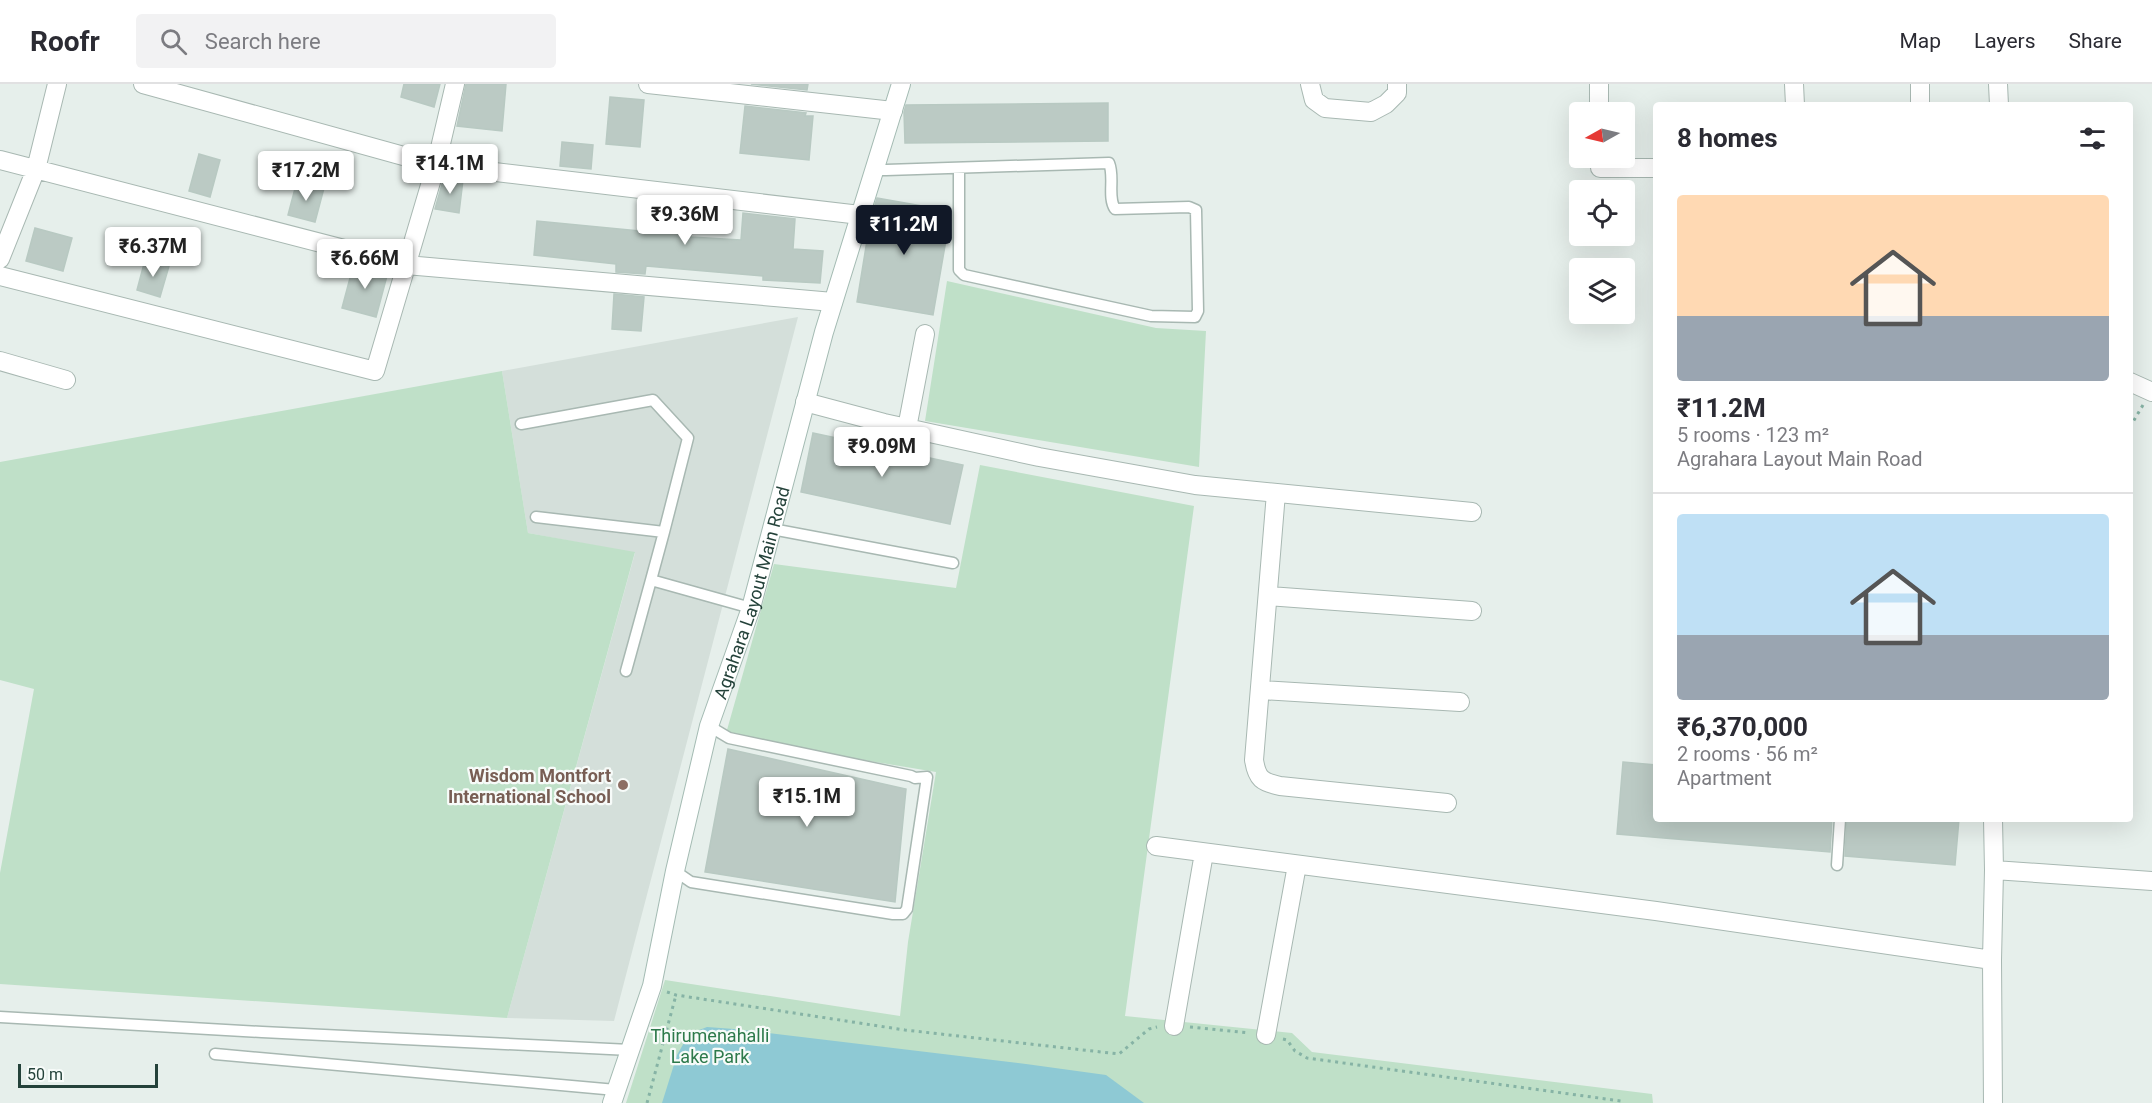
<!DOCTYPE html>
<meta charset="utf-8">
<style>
body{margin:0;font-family:Roboto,sans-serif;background:#f2f2f3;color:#2b2b33;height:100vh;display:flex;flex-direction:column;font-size:22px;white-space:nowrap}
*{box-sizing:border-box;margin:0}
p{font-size:20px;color:#7c7c81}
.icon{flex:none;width:33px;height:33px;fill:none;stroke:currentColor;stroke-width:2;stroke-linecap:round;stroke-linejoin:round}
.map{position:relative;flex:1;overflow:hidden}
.drawer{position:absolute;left:1653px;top:18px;width:480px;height:720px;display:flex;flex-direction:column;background:#fff;border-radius:6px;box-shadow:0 6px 24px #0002}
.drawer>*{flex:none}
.needle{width:39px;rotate:262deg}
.controls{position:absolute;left:1569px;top:18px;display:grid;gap:12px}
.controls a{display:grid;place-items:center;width:66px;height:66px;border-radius:6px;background:#fff;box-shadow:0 6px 24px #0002;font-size:30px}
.scale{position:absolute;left:18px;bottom:15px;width:140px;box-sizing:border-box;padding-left:6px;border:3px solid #24423a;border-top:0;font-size:16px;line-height:21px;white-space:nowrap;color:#24423a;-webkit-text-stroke:4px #f7fbf9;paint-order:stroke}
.price{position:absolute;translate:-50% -51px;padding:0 14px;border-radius:6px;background:#fff;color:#222;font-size:20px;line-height:39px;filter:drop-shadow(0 2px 3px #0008)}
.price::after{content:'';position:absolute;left:50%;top:36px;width:18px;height:14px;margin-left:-9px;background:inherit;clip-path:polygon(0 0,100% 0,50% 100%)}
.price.active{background:#111827;color:#fff}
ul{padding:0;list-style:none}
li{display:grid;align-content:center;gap:12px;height:318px;padding:0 24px}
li+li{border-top:2px solid #e1e1e2}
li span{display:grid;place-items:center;height:186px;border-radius:6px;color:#555}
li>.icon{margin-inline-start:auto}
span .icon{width:108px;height:108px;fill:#fffc;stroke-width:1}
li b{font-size:26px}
h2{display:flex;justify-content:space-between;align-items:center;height:72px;padding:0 24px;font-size:26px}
header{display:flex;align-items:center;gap:36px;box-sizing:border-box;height:84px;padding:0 30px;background:#fff;border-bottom:2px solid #e1e1e2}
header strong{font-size:28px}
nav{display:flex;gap:33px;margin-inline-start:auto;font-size:21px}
.search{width:420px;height:54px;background:#f2f2f3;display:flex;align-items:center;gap:15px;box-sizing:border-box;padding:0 21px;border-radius:6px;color:#7c7c81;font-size:22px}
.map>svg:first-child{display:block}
.built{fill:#d4dfda}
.green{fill:#bfe0c8}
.water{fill:#8ec9d4}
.building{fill:#bbcac4;stroke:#b8c9c2;stroke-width:1.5}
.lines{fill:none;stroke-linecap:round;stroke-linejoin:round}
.lane-casing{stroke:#a8b8b2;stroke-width:13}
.street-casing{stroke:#a8b8b2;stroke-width:20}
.secondary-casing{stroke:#a4bbb3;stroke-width:20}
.path{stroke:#86b3a5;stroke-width:3;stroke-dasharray:3 4.5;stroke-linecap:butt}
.lane{stroke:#fff;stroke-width:10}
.street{stroke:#fff;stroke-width:18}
.secondary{stroke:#fff;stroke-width:18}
.education-dot{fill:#8d6e63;stroke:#f7fbf9;stroke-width:2}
.labels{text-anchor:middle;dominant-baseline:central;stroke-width:4.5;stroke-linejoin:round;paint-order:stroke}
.street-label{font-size:18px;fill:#24423a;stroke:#f7fbf9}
.education-label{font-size:18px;font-weight:bold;fill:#785e54;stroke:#f7fbf9;text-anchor:end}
.park-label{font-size:18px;fill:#2d7a4b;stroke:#f7fbf9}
</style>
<header>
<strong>Roofr</strong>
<div class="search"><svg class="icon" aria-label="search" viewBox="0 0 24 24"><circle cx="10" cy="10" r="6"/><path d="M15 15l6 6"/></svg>Search here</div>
<nav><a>Map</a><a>Layers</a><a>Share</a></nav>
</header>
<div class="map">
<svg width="2152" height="1019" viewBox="0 0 2152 1019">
<rect width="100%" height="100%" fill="#e6efeb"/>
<path class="built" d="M798 233 614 937 507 934 635 469 528 449 502 287Z"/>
<path class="green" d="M947 197 1156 244 1206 247 1199 383 925 337Z
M502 287 528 449 635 468 507 934 0 900V789L34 605 0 596V378Z
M980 381 1194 422 1125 932 1292 949 1312 968 1652 1010 1653 1019H626L665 896 900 932 908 858 936 688 725 653 774 480 956 504Z"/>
<path class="water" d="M707 943 734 945 1026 980 1106 991 1144 1019H662L677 971 689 950Z"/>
<path class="building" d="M404 0H440L434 23 401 13Z
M466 0H506L502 47 457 42Z
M751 0H808L807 6Z
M610 13 644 16 640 63 606 60Z
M1108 19V57L905 59 904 28 906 21Z
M745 22 806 29 805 32H813L809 76 740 69Z
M562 58 593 61 591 85 560 82Z
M199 70 220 76 210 113 189 107Z
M444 93 463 96 459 129 435 125Z
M297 97 324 104 315 138 288 131Z
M877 114 951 127 933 231 857 218 870 138Z
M642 117 693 123 691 153 741 156 743 129 795 135 793 165 823 167 820 199 763 196V192L646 182 645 190 616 188V180L534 171 537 137 640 147Z
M35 144 72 154 63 187 26 177Z
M145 176 169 182 160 213 137 206Z
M354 179 388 188 376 233 342 224Z
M614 210 644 213 641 247 612 245Z
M813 349 963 381 950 440 801 408Z
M728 665 906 705 895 818 705 788Z
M1623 678 1656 681V735H1832L1830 768 1617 750Z
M1847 735H1959L1955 781 1845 772Z"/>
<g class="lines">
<g class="lane-casing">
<path id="lane" d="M874 86H886L1109 79C1115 93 1107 113 1115 125L1189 123 1196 126 1198 227 1195 233 1151 232 964 191 959 186V84
M521 340 653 316 688 354 664 448
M536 433 664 448 651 496 751 524
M772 445 953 479
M626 587 651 496
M1837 781 1840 735
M675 787 691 798 893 830H903L907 825 927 693 915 694 911 692 729 654 709 642
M0 933 262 948 630 966
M215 970 616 1006"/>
</g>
<g class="street-casing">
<path id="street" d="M143 0 436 81 860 131
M648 0 893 27
M1310 0 1314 16 1325 24 1371 28 1386 20 1397 9V0
M1599 0V28
M1794 0 1795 21
M1920 0V21
M1998 0 1999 21
M1600 74V84H1656
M0 76 406 181 833 218
M0 175 36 85 57 0
M0 192 375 287 436 81 455 0
M0 277 66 296
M2130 298 2152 308
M805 318 884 339 907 344 925 250
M907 344 1039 373 1195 401 1472 428
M1276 409 1254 676C1257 695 1262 698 1280 702L1447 719
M1268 512 1472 527
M1261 606 1460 618
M1993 735 1994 786 2152 797
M1156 762 1656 827 1992 876
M1174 942 1204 769
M1266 951 1297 781
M1993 1019 1992 876 1994 786"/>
</g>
<g class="secondary-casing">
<g id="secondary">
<path id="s1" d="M612 1019 652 902 675 787 709 642 751 524 824 248 901 0"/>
</g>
</g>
<path class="path" d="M2130 343 2143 321
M667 908 676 911 905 946 1119 970 1149 945 1157 943
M1190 943 1249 949
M1283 955 1287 956 1295 967 1307 974 1621 1017V1019
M647 1019 676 911"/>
<use href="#lane" class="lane"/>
<use href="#street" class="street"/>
<use href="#secondary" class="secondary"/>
</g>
<circle class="education-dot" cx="623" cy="701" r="6"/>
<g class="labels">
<g class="street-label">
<text stroke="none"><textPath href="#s1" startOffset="530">Agrahara Layout Main Road</textPath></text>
</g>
<g class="education-label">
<text x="611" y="691">Wisdom Montfort<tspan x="611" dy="21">International School</tspan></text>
</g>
<g class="park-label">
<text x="710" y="951">Thirumenahalli<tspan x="710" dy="21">Lake Park</tspan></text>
</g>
</g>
</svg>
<div class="controls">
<a><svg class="needle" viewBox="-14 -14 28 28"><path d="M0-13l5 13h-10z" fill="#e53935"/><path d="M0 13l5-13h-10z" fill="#7c7c81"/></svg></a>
<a><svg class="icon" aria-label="locate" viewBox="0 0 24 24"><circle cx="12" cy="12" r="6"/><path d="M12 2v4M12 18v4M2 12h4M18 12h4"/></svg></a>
<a><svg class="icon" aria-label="layers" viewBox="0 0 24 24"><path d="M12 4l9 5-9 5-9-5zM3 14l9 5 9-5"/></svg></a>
</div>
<div class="scale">50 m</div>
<b class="price" style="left:450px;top:111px">₹14.1M</b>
<b class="price" style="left:306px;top:118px">₹17.2M</b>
<b class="price" style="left:685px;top:162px">₹9.36M</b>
<b class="price active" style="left:904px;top:172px">₹11.2M</b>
<b class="price" style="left:153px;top:194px">₹6.37M</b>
<b class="price" style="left:365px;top:206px">₹6.66M</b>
<b class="price" style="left:882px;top:394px">₹9.09M</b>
<b class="price" style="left:807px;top:744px">₹15.1M</b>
<section class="drawer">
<h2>8 homes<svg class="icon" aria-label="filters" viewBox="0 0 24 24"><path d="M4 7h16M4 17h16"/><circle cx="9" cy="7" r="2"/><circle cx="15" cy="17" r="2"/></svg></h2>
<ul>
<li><span style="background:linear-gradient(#ffd9b3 65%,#9aa5b1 0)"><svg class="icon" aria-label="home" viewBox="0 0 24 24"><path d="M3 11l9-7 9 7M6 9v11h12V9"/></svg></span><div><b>₹11.2M</b><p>5 rooms · 123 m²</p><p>Agrahara Layout Main Road</p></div></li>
<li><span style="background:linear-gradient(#bfe0f5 65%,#9aa5b1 0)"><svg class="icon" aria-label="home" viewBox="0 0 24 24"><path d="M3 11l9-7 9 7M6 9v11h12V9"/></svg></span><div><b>₹6,370,000</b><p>2 rooms · 56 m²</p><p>Apartment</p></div></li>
</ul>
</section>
</div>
